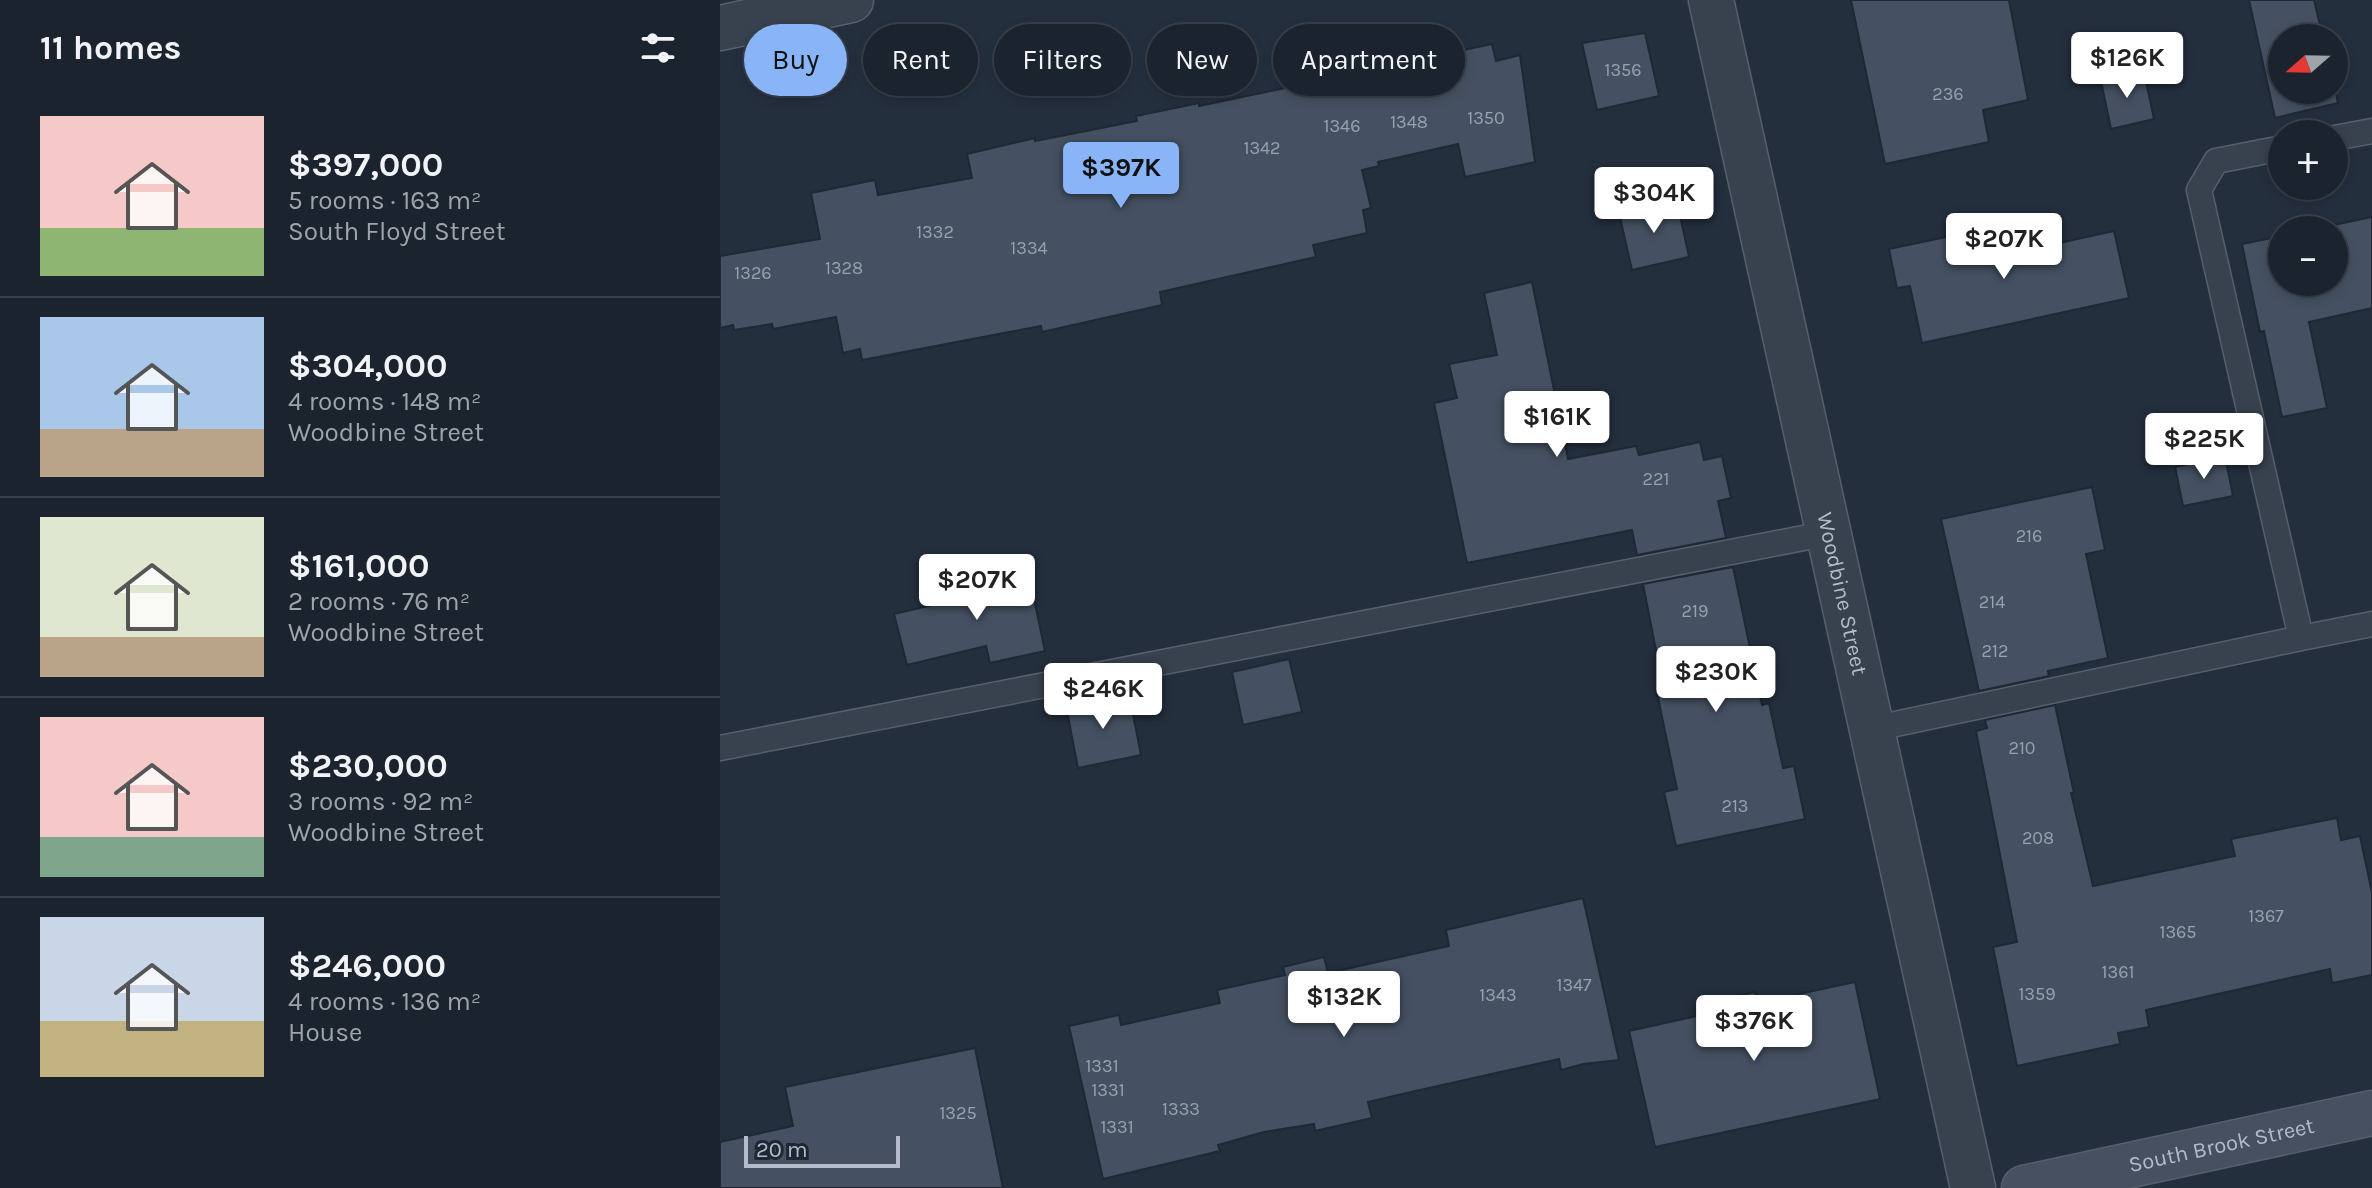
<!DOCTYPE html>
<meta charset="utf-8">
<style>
body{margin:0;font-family:Karla,sans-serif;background:#242b36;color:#f1f3f6;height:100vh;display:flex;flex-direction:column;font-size:30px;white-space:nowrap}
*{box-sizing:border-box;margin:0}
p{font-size:26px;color:#a0a4aa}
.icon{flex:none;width:44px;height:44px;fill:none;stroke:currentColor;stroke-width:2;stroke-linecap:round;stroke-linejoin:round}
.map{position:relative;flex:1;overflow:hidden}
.sheet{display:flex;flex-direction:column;background:#1b232e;width:720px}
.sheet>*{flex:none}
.banner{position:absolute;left:24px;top:24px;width:760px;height:72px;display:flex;gap:16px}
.needle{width:52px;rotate:250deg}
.tools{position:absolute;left:1548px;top:24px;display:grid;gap:16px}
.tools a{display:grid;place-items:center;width:80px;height:80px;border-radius:50%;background:#1b232e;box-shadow:0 4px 12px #0003,0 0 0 2px #39404a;font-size:40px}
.scale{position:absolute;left:24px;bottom:20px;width:156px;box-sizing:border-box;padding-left:8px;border:4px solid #b4bcc9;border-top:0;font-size:22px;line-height:28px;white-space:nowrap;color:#b4bcc9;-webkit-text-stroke:6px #1d2633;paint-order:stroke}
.price{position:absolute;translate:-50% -68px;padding:0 18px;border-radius:8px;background:#fff;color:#222;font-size:26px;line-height:52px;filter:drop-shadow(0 2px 4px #0008)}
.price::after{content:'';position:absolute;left:50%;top:48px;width:24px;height:18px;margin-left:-12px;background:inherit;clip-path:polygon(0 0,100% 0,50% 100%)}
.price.selected{background:#8ab4f8;color:#111}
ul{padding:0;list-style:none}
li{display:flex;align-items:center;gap:24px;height:200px;padding:0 40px}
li+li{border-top:2px solid #39404a}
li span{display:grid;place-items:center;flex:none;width:224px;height:160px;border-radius:0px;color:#555}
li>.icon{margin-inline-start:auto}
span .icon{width:96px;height:96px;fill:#fffc;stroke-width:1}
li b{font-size:34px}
h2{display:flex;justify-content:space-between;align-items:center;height:96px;padding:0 40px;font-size:34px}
.pill{padding:0 28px;border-radius:36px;background:#1b232e;box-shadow:0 4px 12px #0003,0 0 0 2px #39404a;font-size:28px;line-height:72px}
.pill.selected{background:#8ab4f8;color:#111}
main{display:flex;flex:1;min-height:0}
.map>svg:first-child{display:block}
.building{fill:#455162;stroke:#1f2835;stroke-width:2}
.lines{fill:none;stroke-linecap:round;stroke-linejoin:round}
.lane-casing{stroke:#565f6c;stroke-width:27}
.street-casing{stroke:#565f6c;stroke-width:47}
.secondary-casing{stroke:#565f6c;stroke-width:47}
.lane{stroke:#38414e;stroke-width:24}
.street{stroke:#38414e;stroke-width:44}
.secondary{stroke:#465061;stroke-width:44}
.labels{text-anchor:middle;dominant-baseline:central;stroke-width:6;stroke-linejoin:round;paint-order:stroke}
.number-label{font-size:18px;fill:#98a1af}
.street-label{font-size:22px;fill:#b4bcc9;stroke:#1d2633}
</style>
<main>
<section class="sheet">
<h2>11 homes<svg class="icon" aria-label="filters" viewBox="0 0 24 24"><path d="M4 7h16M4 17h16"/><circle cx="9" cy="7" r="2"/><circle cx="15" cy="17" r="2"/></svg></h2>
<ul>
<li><span style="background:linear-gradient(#f6c9c9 70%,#8fb573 0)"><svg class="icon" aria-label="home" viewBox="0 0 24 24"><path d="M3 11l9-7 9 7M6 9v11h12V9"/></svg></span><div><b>$397,000</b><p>5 rooms · 163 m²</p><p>South Floyd Street</p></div></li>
<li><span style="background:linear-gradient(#a9c7e8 70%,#b9a48a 0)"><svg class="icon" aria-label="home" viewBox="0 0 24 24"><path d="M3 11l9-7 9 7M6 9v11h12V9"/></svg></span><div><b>$304,000</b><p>4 rooms · 148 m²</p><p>Woodbine Street</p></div></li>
<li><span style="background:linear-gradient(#dfe7d0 75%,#b9a48a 0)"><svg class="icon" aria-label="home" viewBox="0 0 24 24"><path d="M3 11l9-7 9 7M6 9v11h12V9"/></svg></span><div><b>$161,000</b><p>2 rooms · 76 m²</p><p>Woodbine Street</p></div></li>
<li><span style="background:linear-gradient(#f6c9c9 75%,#7fa58c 0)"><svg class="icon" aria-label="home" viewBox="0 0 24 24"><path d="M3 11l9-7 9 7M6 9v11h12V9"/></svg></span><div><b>$230,000</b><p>3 rooms · 92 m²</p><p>Woodbine Street</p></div></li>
<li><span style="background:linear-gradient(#c9d6e8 65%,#c2b280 0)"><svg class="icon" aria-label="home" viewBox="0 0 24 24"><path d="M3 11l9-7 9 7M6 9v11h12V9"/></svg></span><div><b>$246,000</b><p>4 rooms · 136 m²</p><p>House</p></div></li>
</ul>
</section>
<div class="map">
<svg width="1652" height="1188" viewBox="0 0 1652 1188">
<rect width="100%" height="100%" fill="#242f3e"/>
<path class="building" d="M1131 0H1289L1308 100 1263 110 1269 142 1165 164Z
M1529 0H1594L1603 38H1562V90H1614V85L1618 103 1555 118Z
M925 33 939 96 877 110 862 43Z
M772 44 776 61 800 55 815 162 745 177 738 144 658 162 659 166 642 170 651 208 643 210 647 233 593 245 596 257 440 292 442 305 322 332 321 326 142 360 140 349 123 353 116 317 53 329 52 324 14 330 13 325 0 328V256L100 239 91 193 155 180 158 195 252 178 247 154 315 138V141L417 121 416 116 479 103V106L638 73 641 88 723 70 720 55Z
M1424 72 1434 119 1391 129 1381 81Z
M957 201 969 257 912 270 899 213Z
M1652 217V308L1589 322 1607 408 1562 417 1544 331 1540 332 1522 244 1562 236V282H1614V230H1590Z
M1269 228 1275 257 1394 231 1409 298 1202 343 1190 286 1177 288 1169 249Z
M812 282 848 459 916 446 919 455 980 442 984 460 1002 456 1011 498 998 501 1006 538 917 555 912 530 747 563 714 403 737 398 729 364 777 355 764 293Z
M1505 456 1513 496 1463 506 1455 467Z
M1372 487 1385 550 1366 554 1388 658 1328 671 1329 676 1259 691 1221 519Z
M307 566 325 651 270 663 266 646 187 665 174 614 255 595 251 578Z
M1013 567 1042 705 1049 703 1063 768 1074 766 1085 819 956 846 944 792 957 789 936 688 943 686 923 584Z
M569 659 582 712 523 725 512 672Z
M409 694 421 755 358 768 346 706Z
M1335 705 1354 793H1351L1373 886 1515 856 1511 839 1617 818 1621 840 1640 836 1652 893V975L1612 983 1610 969 1426 1010 1429 1027 1398 1033 1400 1044 1297 1066 1273 947 1297 942 1256 731 1267 728 1265 720Z
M863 898 899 1060 863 1064 841 1070 839 1059 691 1092 648 1102 652 1118 595 1131 594 1124 544 1132 498 1145 500 1151 383 1179 349 1026 399 1015 401 1025 500 1003 497 990 565 975 563 967 604 957 608 973 729 946 726 930Z
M1135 982 1160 1099 935 1147 909 1031 986 1014 984 1003 1035 992 1037 1003Z
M255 1048 283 1188H0V1142L73 1126 65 1087Z"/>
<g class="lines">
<g class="lane-casing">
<path id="lane" d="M1614 138 1652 131
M1562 148 1496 161 1479 190 1581 638 1652 624
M1152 729 1581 638
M0 748 1109 533"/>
</g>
<g class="street-casing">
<g id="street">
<path id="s1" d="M991 0 1253 1188"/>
<path d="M0 28 131 0"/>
</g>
</g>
<g class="secondary-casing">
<g id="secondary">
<path id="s2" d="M1304 1188 1652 1113"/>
</g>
</g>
<use href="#lane" class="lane"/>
<use href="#street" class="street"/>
<use href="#secondary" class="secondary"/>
</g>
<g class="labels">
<g class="number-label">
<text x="903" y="70">1356</text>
<text x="1228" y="94">236</text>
<text x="766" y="118">1350</text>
<text x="689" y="122">1348</text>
<text x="622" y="126">1346</text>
<text x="542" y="148">1342</text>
<text x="215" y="232">1332</text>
<text x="309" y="248">1334</text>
<text x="124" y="268">1328</text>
<text x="33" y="273">1326</text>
<text x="936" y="479">221</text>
<text x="1309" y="536">216</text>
<text x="1272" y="602">214</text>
<text x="975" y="611">219</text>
<text x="1275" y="651">212</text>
<text x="1302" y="748">210</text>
<text x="1015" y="806">213</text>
<text x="1318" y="838">208</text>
<text x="1546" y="916">1367</text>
<text x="1458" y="932">1365</text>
<text x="1398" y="972">1361</text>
<text x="854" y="985">1347</text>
<text x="1317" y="994">1359</text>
<text x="778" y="995">1343</text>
<text x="382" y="1066">1331</text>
<text x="388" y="1090">1331</text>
<text x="461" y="1109">1333</text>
<text x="238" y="1113">1325</text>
<text x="397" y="1127">1331</text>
</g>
<g class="street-label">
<text stroke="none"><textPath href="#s1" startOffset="608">Woodbine Street</textPath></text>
<text stroke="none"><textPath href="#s2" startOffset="202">South Brook Street</textPath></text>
</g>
</g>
</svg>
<div class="tools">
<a><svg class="needle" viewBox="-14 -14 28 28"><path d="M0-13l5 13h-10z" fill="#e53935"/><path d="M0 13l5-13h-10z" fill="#a0a4aa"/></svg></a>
<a>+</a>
<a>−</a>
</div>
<div class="scale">20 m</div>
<b class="price" style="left:1407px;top:100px">$126K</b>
<b class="price selected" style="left:401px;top:210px">$397K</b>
<b class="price" style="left:934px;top:235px">$304K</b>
<b class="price" style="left:1284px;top:281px">$207K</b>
<b class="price" style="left:837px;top:459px">$161K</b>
<b class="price" style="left:1484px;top:481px">$225K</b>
<b class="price" style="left:257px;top:622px">$207K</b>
<b class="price" style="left:996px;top:714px">$230K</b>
<b class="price" style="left:383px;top:731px">$246K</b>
<b class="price" style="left:624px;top:1039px">$132K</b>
<b class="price" style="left:1034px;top:1063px">$376K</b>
<div class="banner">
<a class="pill selected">Buy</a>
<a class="pill">Rent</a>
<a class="pill">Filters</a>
<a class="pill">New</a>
<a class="pill">Apartment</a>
</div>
</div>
</main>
